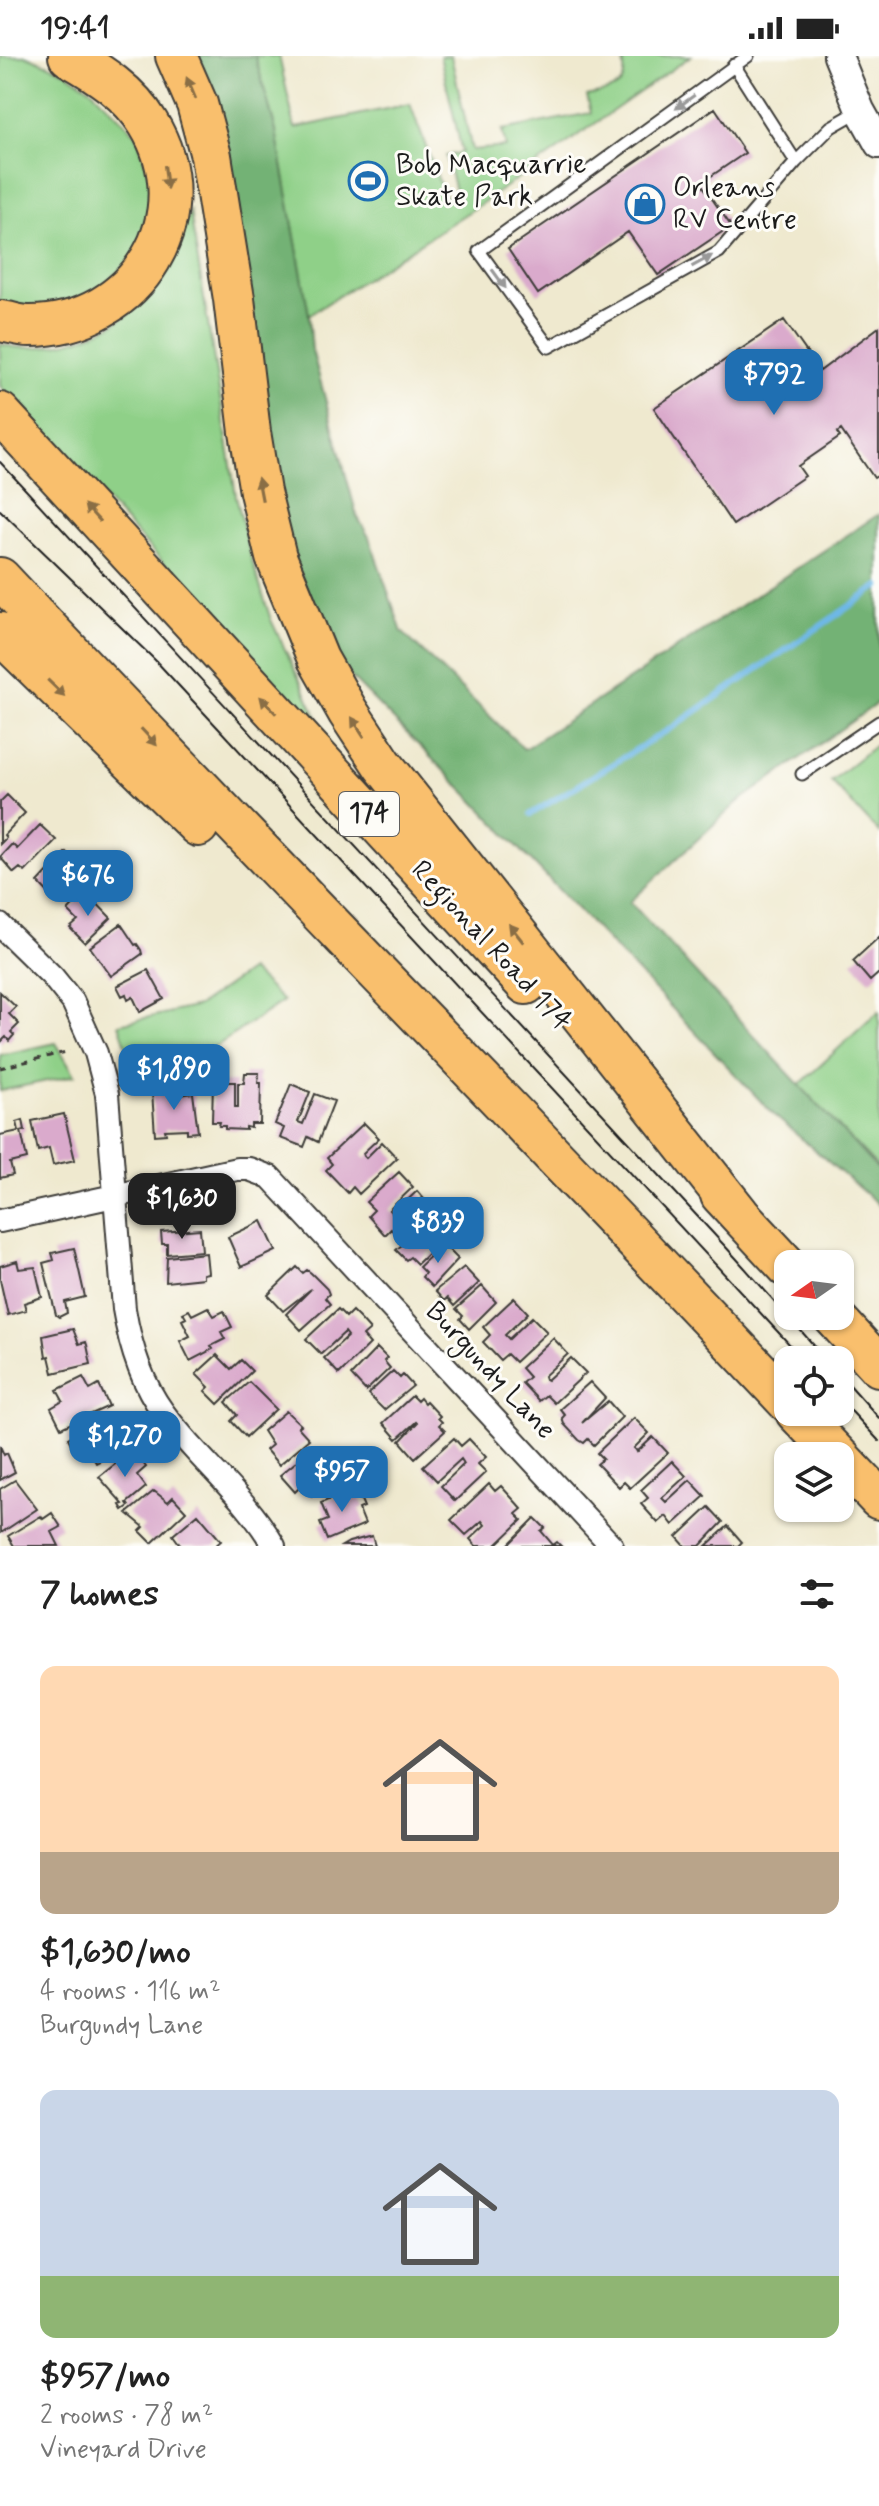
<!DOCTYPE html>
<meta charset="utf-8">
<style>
body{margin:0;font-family:Mynerve,sans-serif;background:#f6f6f6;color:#222;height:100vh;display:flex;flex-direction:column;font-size:30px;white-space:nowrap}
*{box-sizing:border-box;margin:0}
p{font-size:26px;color:#767676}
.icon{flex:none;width:44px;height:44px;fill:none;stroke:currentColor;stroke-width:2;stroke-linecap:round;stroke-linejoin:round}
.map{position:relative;height:1490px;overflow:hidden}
.sheet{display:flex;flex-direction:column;background:#fff;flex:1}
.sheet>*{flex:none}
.needle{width:52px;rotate:256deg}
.controls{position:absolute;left:774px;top:1194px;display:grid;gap:16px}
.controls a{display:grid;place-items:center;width:80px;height:80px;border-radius:16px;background:#fff;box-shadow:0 2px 6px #0004;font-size:40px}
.price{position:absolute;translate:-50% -68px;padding:0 18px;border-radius:16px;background:#1f6fb2;color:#fff;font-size:26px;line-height:52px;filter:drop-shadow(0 2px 4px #0008)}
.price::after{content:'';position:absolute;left:50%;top:48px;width:24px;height:18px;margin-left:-12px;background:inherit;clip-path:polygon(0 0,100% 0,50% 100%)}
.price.active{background:#222;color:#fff}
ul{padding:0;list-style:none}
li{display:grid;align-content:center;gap:16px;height:424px;padding:0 40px}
li span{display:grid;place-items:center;height:248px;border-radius:16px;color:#555}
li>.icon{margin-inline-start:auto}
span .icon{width:144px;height:144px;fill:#fffc;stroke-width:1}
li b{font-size:34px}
h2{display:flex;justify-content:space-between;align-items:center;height:96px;padding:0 40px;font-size:34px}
.status{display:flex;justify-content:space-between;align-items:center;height:56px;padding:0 40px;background:#fff;direction:ltr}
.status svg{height:22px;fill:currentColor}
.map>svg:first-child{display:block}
.green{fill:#8fd088;stroke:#567652;stroke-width:2}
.forest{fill:#73b274;stroke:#486748;stroke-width:2}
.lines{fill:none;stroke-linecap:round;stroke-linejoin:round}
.stream{stroke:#6eb8e7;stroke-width:6}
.building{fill:#daaacc}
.service-casing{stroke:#3c3b37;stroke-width:15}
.minor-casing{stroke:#3c3b37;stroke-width:26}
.tertiary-casing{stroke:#3c3b37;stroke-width:32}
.motorway-casing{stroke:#3c3b37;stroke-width:44}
.path{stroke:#3c3b37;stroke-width:3;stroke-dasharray:6 6;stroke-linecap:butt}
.service{stroke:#fff;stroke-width:11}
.minor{stroke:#fff;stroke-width:22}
.tertiary{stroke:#fff;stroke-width:28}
.motorway{stroke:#f9bf6d;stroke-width:40}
.tram{stroke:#1c1c1c;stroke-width:2}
.oneway{fill:#8a6e44}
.oneway2{fill:#999}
.labels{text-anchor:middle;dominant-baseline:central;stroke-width:6;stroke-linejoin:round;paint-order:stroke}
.shield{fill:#fdfcf7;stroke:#605f5e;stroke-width:2}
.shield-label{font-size:26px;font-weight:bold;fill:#1c1c1c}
.poi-label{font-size:28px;fill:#1c1c1c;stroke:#fdfcf7;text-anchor:start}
.street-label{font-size:28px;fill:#1c1c1c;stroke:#fdfcf7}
</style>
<div class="status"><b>19:41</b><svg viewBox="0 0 49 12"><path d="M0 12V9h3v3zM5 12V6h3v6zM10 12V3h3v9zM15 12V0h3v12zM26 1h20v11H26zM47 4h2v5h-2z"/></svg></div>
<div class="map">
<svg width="879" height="1490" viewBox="0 0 879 1490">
<rect width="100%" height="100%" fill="#fdfcf7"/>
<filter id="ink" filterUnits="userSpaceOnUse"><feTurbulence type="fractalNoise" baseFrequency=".0125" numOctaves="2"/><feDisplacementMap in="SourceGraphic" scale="16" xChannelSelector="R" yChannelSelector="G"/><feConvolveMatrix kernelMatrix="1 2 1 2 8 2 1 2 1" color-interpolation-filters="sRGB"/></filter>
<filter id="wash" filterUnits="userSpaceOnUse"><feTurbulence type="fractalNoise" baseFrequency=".006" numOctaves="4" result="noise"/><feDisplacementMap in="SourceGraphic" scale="32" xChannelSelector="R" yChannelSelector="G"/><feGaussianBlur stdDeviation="1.8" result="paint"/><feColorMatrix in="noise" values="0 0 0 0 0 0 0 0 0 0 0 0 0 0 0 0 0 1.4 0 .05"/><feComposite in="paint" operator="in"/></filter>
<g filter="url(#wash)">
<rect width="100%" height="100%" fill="#efe9cf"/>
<path class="green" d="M0 0H27L64 15 91 33 137 79 153 133 136 200 87 243 0 256Z
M255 0H279L295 72 410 48 446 144 455 135 446 100 462 96 440 0H451L472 94 506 91 502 74 591 57 587 40C614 33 631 34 622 0H691L478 150 309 259 276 75Z
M190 156 236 440 251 502 271 564 329 686 0 330V288C45 301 118 277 148 240 167 215 177 185 190 156Z
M879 686V777L831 725Z
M250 914 283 945 215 991 133 1010 119 968 198 950Z
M879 955V1113L799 1029Z
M56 987 75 1019 0 1035V999Z"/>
<path class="forest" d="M192 0H255L276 75 309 259 312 294 357 460 369 481 402 576 524 693 879 458V646L737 747 630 846 879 1115V1149L775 1060 476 747 344 614 287 490Z"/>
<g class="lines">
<path class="stream" d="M531 758 673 671 879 530"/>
</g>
<g id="blocks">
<path class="building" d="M715 52 745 97 701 127 731 170 658 219 628 176 538 238 508 193Z
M784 264 820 315 879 271V419L874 422 841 374 837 377 840 381 798 410 805 420 733 469 654 352Z
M7 739 25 757 4 779 6 782 0 788V746Z
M40 769 56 784 25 816 20 812 14 817 0 801 12 788 17 793Z
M66 796 86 817 57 846 38 826Z
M86 836 111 862 85 887 70 872 78 865 68 855Z
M121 868 135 889 137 888 141 894 142 898 111 920 90 891Z
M879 881V917L870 925 853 905Z
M148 914 164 943 140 956 133 941 128 944 126 938 122 940 117 930Z
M0 936 16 951 9 958 19 968 11 976 14 979 9 985 6 981 0 987Z
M245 1017H259L258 1027H261L260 1068H251V1072L246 1071V1074L225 1073V1070H219L220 1066H212L213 1026H235V1051H238V1027H244Z
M291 1028 310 1036 298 1066 303 1068 315 1038 334 1045 318 1086 308 1081 304 1091 280 1082 284 1072 275 1068Z
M172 1034 173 1040 193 1037 198 1076 187 1077V1073L165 1074 166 1078 155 1079 152 1036Z
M64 1058 75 1104 53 1109 49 1092 38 1095 32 1065Z
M23 1064 25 1074 21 1075 27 1103 10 1107 13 1119 0 1122V1079L19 1075 17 1066Z
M364 1067 379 1082 363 1097 364 1100 366 1102 382 1086 397 1102 359 1138 353 1131 348 1137 326 1114 332 1108 327 1102Z
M399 1116 413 1131 389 1154 393 1158 417 1135 431 1151 399 1181 391 1173 385 1179 368 1160 374 1154 366 1146Z
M262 1165 276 1195 241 1211 228 1181Z
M425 1169 441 1185 417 1208 410 1201 406 1204 396 1194Z
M200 1173 202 1195 167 1198V1188H162L161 1176Z
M443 1188 458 1203 432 1231 422 1221 425 1217 419 1211Z
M74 1192 85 1241 65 1246 67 1257 59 1261 56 1259 43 1207 54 1204 52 1197Z
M206 1197 208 1217 203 1218V1222L166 1226 167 1201Z
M17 1205 19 1213 35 1211 42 1241 24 1247 26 1254 8 1259 0 1224V1210Z
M297 1211 303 1217 307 1214 311 1217 327 1233 329 1238 325 1242 330 1248 301 1274 286 1258 311 1233 283 1255 268 1239Z
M464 1211 479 1227 454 1250 447 1242 444 1245 435 1235Z
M482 1230 496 1246 469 1273 460 1263 463 1260 456 1253Z
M514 1242 528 1257 505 1279 509 1283 532 1261 547 1276 515 1306 507 1298 500 1304 483 1286 490 1279 483 1271Z
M208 1251 214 1260 224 1255 232 1271 221 1276 225 1283 211 1290 213 1293 190 1305 180 1285 190 1280 182 1264 186 1262 183 1257 189 1254 192 1259Z
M338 1253 346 1261 352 1255 361 1264 370 1274 363 1280 370 1288 339 1318 324 1302 348 1280 345 1276 321 1298 306 1283Z
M73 1273 79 1288 86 1286 87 1289 91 1308 53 1317 49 1300 46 1301 43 1280Z
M553 1282 568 1298 544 1320 545 1323 547 1324 571 1302 586 1317 554 1347 546 1339 539 1345 522 1327 529 1321 521 1312Z
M377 1292 387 1302 384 1305 390 1312 366 1335 351 1319Z
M217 1299 231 1313 241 1304 252 1315 218 1348 205 1335 209 1331 196 1318Z
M393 1315 400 1322 403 1319 413 1330 384 1354 368 1338Z
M83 1321 90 1334 99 1329 109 1350 61 1372 51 1352 63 1345 57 1334Z
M249 1326 276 1353 246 1381 231 1365 237 1359 226 1346Z
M590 1326 605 1342 582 1367 608 1345 622 1361 594 1389 588 1383 584 1387 579 1384 564 1368 562 1362 565 1359 560 1353Z
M412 1340 417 1345 420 1342 424 1347 426 1345 440 1360 438 1362 442 1366 439 1369 445 1375 415 1402 400 1385 417 1367 416 1366 397 1383 383 1367Z
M286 1355 301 1369 298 1371 309 1383 279 1409 266 1394 272 1389 263 1375Z
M109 1359 118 1375 114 1377 122 1394 96 1407 87 1389 74 1394 68 1382Z
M634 1362 649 1377 634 1392 636 1394 637 1396 653 1381 668 1397 630 1432 624 1426 619 1431 597 1408 603 1403 597 1397Z
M454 1382 461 1390 469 1383 486 1401 478 1408 486 1416 455 1445 441 1430 464 1408 463 1406 461 1403 437 1425 423 1410Z
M0 1390 4 1399 7 1397 15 1416 0 1424Z
M312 1393 334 1421 312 1440 302 1429 295 1436 280 1419Z
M133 1394 146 1411 137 1419 146 1431 127 1447 129 1450 123 1454 120 1449 123 1448 99 1421Z
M672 1405 686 1420 662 1442 666 1446 690 1424 705 1440 673 1469 666 1460 658 1467 641 1448 648 1442 641 1434Z
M15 1424 37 1453 1 1477 0 1433Z
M489 1428 495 1435 501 1430 522 1453 516 1458 522 1464 495 1490H476L470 1483 485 1469 482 1465 466 1479 451 1464Z
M356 1432 364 1451 359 1453 365 1468 327 1484 320 1467 328 1464 321 1447Z
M154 1435 168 1446 173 1441 186 1455 152 1487 140 1475 144 1471 127 1457Z
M709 1451 723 1466 700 1490H685L677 1481Z
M52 1457 61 1471 52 1476 59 1490H14L8 1480 41 1460 43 1463Z
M198 1458 221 1485 215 1490H181L173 1479Z
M535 1462 545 1472 541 1475 553 1489 557 1486 561 1490H507Z
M728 1470 742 1486 738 1490H706Z
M372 1480 375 1490H342L349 1486Z"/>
</g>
</g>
<g filter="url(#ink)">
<use href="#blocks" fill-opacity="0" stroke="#3c3b37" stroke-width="2"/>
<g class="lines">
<g class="service-casing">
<path id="service" d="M748 0 479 195 549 291 719 196 796 106 831 71 859 55
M734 9 796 106
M802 718 879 666"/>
</g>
<g class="minor-casing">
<path id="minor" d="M0 869 52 920 73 946 96 997 107 1038 124 1253C130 1289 141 1326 163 1356 197 1403 245 1439 274 1490
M0 1165 237 1113H249L270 1121 612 1490"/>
</g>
<g class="tertiary-casing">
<path id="tertiary" d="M838 0 860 54 879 88"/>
</g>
<g class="motorway-casing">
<path id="motorway" d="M176 0 197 48 211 100 234 243 250 376 260 436 276 501 318 603 348 656 383 709 739 1158
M0 265C10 266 20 270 30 270 137 270 205 159 148 67 130 37 99 17 69 0
M0 357 526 928
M0 522C261 799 528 1069 788 1346
M0 577 198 770
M721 1139 788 1211
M833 1260 879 1310
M796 1356 838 1400
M840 1402 879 1443"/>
</g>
<path class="path" d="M0 1012 70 995"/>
<use href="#service" class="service"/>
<use href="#minor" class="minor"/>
<use href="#tertiary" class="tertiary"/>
<use href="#motorway" class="motorway"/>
<path class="tram" d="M0 406 735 1201 827 1304
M0 454 155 604 804 1304
M840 1318 879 1362
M840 1343 879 1385"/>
</g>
<defs><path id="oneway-solid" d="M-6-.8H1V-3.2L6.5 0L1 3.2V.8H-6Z" transform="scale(2)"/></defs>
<g class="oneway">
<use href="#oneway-solid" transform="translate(191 32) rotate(-113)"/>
<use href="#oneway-solid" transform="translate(166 121) rotate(83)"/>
<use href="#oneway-solid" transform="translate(260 433) rotate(-101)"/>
<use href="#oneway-solid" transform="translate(92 457) rotate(-132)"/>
<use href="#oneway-solid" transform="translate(56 632) rotate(44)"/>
<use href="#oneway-solid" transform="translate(268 649) rotate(-133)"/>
<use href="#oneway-solid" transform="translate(358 671) rotate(-123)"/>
<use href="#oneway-solid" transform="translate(149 681) rotate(47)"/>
<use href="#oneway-solid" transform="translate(516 877) rotate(-128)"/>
</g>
<g class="oneway2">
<use href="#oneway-solid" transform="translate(685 46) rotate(144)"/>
<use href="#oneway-solid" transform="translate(702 205) rotate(-29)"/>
<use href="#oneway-solid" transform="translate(499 223) rotate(54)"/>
</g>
</g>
<defs>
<g id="stadium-ring" transform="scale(2)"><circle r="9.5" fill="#fdfcf7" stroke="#1f6fb2" stroke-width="1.5"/><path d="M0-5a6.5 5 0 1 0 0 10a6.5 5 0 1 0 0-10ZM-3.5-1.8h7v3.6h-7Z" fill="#1f6fb2"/></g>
<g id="shop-ring" transform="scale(2)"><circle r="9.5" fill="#fdfcf7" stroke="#1f6fb2" stroke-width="1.5"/><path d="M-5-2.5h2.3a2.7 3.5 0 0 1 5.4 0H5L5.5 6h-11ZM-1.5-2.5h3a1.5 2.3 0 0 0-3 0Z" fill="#1f6fb2"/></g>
</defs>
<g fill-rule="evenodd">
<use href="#stadium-ring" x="368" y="125"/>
<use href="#shop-ring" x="645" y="148"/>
</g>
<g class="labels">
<rect class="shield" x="339" y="736" width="60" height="44" rx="6"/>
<g class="shield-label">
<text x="369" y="758">174</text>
</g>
<g class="poi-label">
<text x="396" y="109">Bob Macquarrie<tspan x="396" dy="32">Skate Park</tspan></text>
<text x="673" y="132">Orleans<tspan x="673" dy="32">RV Centre</tspan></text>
</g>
<g class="street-label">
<text transform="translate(491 890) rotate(47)">Regional Road 174</text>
<text transform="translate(490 1315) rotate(47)">Burgundy Lane</text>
</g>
</g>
</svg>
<div class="controls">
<a><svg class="needle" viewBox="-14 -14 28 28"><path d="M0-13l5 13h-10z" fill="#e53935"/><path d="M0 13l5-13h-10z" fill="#767676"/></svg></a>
<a><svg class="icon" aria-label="locate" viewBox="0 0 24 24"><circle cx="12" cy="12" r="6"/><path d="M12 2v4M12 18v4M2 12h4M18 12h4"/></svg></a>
<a><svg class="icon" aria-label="layers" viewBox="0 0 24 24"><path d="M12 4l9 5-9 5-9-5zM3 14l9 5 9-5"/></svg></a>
</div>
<b class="price" style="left:774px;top:361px">$792</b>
<b class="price" style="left:88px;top:862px">$676</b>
<b class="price" style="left:174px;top:1056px">$1,890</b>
<b class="price active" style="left:182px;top:1185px">$1,630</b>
<b class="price" style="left:438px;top:1209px">$839</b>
<b class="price" style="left:125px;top:1423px">$1,270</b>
<b class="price" style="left:342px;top:1458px">$957</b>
</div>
<section class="sheet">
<h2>7 homes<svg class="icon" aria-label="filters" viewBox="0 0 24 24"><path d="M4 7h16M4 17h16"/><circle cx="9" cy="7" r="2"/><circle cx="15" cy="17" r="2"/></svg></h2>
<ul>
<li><span style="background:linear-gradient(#ffd9b3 75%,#b9a48a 0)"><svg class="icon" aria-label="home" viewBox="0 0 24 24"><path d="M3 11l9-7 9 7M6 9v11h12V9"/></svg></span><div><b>$1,630/mo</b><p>4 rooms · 116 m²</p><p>Burgundy Lane</p></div></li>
<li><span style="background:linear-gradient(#c9d6e8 75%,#8fb573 0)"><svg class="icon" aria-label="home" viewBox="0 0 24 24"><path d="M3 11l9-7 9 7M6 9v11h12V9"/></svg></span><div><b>$957/mo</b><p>2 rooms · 78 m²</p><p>Vineyard Drive</p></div></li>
</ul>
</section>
